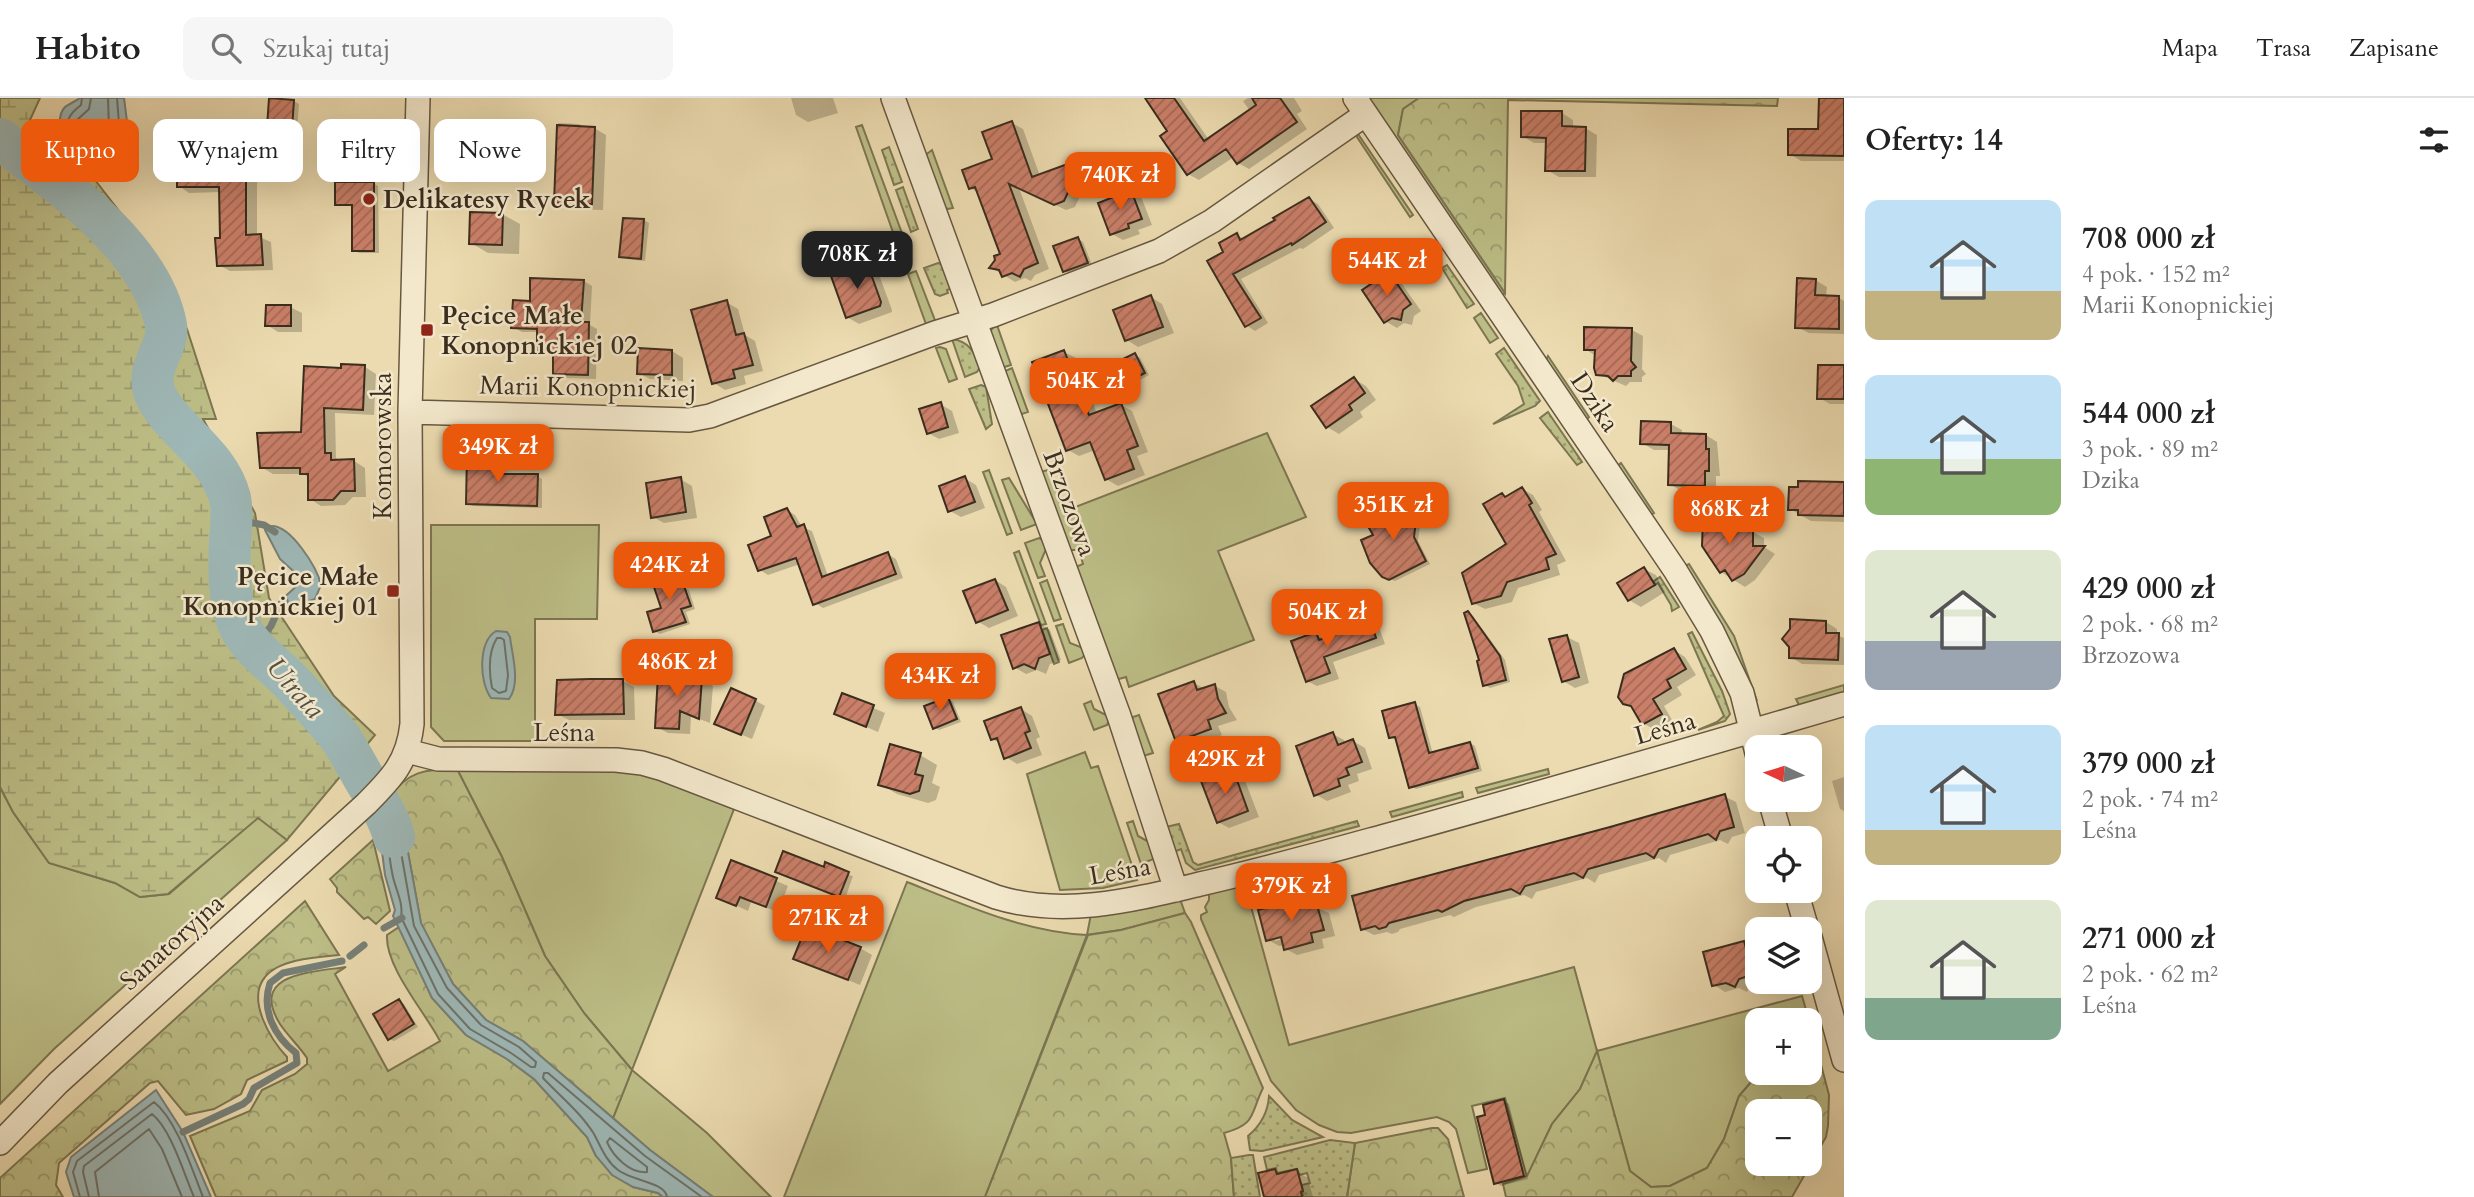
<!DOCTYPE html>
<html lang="pl">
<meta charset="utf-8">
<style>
body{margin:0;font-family:Cardo,serif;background:#f6f6f6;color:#222;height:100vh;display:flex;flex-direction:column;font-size:26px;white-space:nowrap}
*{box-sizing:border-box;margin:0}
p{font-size:23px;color:#767676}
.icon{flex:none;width:38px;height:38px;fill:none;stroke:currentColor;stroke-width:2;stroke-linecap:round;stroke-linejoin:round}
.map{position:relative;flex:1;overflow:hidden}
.drawer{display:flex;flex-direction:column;background:#fff;width:630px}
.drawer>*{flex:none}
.hud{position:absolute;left:21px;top:21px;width:665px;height:63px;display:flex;gap:14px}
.needle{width:46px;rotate:274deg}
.fabs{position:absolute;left:1745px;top:637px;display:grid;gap:14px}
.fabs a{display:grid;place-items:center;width:77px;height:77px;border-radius:14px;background:#fff;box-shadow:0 7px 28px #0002;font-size:35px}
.price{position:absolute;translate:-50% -60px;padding:0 16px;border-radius:14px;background:#ea580c;color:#fff;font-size:23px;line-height:46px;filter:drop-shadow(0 2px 4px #0008)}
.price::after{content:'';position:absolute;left:50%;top:42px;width:21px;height:16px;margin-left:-10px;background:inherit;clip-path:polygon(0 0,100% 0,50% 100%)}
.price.active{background:#222;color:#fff}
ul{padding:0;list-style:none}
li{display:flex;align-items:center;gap:21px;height:175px;padding:0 21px}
li span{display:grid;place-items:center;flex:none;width:196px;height:140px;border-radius:14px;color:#555}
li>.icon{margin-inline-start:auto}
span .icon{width:84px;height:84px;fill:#fffc;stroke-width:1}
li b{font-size:30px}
h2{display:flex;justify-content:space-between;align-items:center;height:84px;padding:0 21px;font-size:30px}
.pill{padding:0 24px;border-radius:14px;background:#fff;box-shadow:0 7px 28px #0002;font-size:24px;line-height:63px}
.pill.active{background:#ea580c;color:#fff}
header{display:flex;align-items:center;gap:42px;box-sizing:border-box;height:98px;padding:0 35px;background:#fff;border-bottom:2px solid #e0e0e0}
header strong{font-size:33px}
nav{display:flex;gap:38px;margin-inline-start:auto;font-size:24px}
.search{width:490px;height:63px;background:#f6f6f6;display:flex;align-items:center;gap:18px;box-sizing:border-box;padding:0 24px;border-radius:14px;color:#767676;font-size:26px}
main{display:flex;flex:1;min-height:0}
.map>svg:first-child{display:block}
.green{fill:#bdbe87;stroke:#7c7652;stroke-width:2}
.forest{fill:url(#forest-crowns);stroke:#7c7652;stroke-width:2;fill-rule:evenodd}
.wetland{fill:url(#wetland-marsh);stroke:#7c7652;stroke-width:2}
.garden{fill:url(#garden-dots);stroke:#7c7652;stroke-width:2}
.water{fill:#9eb8b7;stroke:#768079;stroke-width:2}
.shadow{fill:#0003;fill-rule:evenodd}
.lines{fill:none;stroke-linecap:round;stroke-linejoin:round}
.shore{stroke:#6c726a;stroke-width:2}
.stream{stroke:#768079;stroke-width:7}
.river{stroke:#9eb8b7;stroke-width:42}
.building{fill:url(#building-hatch);stroke:#3b2d1d;stroke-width:2}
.minor-casing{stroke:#675842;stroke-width:26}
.minor{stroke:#f3e8cc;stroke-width:23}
.poi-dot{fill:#8f2418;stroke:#f3e8cc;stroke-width:2.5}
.labels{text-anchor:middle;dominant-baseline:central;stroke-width:5;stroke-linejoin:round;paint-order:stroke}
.poi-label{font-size:26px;font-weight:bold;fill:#3b2d1d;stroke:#f3e8cc;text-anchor:start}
.street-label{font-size:26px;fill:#3b2d1d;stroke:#f3e8cc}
.water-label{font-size:28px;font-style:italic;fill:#545044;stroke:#f3e8cc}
</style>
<header>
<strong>Habito</strong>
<div class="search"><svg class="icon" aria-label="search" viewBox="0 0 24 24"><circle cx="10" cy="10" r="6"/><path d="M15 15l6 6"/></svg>Szukaj tutaj</div>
<nav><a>Mapa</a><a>Trasa</a><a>Zapisane</a></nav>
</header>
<main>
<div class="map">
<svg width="1844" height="1099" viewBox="0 0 1844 1099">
<defs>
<pattern id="forest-crowns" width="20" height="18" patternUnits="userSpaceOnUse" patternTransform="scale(1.75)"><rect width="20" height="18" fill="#bdbe87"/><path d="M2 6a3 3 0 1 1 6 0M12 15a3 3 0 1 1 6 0" fill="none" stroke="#9b9b6e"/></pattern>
<pattern id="wetland-marsh" width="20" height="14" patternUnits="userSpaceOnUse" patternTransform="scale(1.75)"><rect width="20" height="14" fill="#bdbe87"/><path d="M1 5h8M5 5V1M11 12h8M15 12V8" fill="none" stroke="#9b9b6e"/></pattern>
<pattern id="garden-dots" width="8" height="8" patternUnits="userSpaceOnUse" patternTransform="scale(1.75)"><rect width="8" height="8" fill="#bdbe87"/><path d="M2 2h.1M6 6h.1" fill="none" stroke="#9b9b6e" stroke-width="1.8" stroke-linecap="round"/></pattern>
<pattern id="building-hatch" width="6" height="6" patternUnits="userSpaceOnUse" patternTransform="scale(1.75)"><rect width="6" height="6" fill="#ca7f69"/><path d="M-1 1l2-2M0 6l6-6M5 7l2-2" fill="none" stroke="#a56856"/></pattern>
</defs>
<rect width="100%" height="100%" fill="#ecdbb0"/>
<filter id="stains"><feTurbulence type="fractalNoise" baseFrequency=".00286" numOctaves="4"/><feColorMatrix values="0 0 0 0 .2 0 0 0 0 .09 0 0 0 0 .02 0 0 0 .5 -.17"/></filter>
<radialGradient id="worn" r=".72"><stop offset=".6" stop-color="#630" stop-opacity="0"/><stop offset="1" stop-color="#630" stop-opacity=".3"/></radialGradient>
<path class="green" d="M1367 0H1419L1403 11 1398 37 1505 195 1502 198Z
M862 27 910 157 902 160 856 29Z
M1355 36H1358L1413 117 1410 119Z
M932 52 953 110 948 111 943 109 924 58Z
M916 173 936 225 927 229 908 176Z
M1481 215 1498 240 1490 245 1474 220Z
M997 227 1011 267 1001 270 990 234 994 228Z
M940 249 946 251 957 281 949 284 936 250Z
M1548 258 1589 319 1586 322 1546 262Z
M1012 270 1028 314 1022 316 1017 314 1003 274Z
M1267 335 1306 419 1218 453 1254 542 1129 589 1126 579 1119 581 1114 578 1075 473 1078 468 1083 466 1079 452H1068L1039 374 1049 372 1065 413Z
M1621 365 1654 415 1650 417 1617 368Z
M989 372 1012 435 1007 437 983 374Z
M1009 380 1037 426 1021 432 1002 382Z
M431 427H599L597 521H535V643H444L431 629Z
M1039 440 1043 442 1046 451 1040 465 1045 478 1038 480 1025 445Z
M1019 453 1046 526 1041 527 1014 455Z
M1689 466 1734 538 1757 603 1740 567 1685 468Z
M1047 482 1061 521 1054 523 1040 485Z
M1063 526 1070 545 1083 550 1085 556 1082 560 1069 565 1056 528Z
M1047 530 1059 564 1054 566 1042 532Z
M1844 587V596L1800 609 1796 601Z
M1091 603 1094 611 1108 618 1109 622 1107 627 1094 632 1084 606Z
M1139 617 1153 655 1143 658 1131 624 1133 619Z
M1085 654 1091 670 1098 668 1137 782 1103 790 1060 792 1027 676Z
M457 671H606L648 677 734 711 632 972 707 1035 771 1099H713L650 1052 613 1020 632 972 584 915 545 858 502 759Z
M1548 671 1549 676 1478 695 1476 690Z
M0 689 13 714 49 765 115 785 140 799 169 796 258 719 287 742 54 951 0 1006Z
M1462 694 1463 699 1392 719 1390 714Z
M1133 723 1138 738 1151 745 1156 760 1141 766 1127 725Z
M907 784C965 807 1024 834 1087 837L1091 816 1180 801 1185 815 1121 832 1087 837 985 1099H784Z
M1248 786 1253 792 1247 794 1289 947 1574 869 1597 953 1802 898 1809 922H1757V975H1759L1739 998 1724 1041 1707 1070 1670 1088 1651 1089 1630 1073 1597 954 1580 991 1552 1026 1527 1079 1505 1000 1472 1008 1487 1071 1468 1075 1456 1031 1449 1024 1437 1019 1351 1035 1337 1034 1319 1027 1296 1012 1271 983 1201 821V817L1207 814 1205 809 1209 802V794Z"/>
<path class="forest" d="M1419 0H1778L1777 8 1508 2 1505 195 1398 37 1403 11Z
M457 671 502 759 545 858 584 915 632 972 613 1020 523 943 486 922 453 886 421 826 401 716 389 699C410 672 424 672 457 671Z
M373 742 390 813 376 826 368 819 364 821 337 794V790L330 781Z
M305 803 339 857C318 859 279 861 265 879 246 902 271 942 287 959V963L247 982 241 996 214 1011 186 1017 158 983 150 985 59 1065 56 1087 63 1099H0V1080Z
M1185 815 1191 824 1263 990C1250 1016 1257 1026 1224 1035L1231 1060 1234 1099H985L1088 837 1121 832Z
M399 829 432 900 466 937 507 961 534 981 587 1039 596 1058 633 1089 658 1095 663 1099H216L190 1038 250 1013 262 992 295 976 307 966V960C299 948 288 938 280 926 248 875 313 874 346 869L335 876 388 973 440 943C425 914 385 869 387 837Z
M1597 953 1630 1073 1651 1089 1670 1088 1707 1070 1724 1041 1739 998 1759 975H1810V960L1819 959 1829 997 1828 1028 1826 1039 1792 1099H1506L1503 1086 1527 1078 1552 1026 1580 991ZM1757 1013H1810V1066H1757Z
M1432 1030H1438L1448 1041 1464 1099H1347L1355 1045Z"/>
<path class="wetland" d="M0 0H40L30 22 77 59 144 145 166 184 187 231 216 321H203L255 415 269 500 334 598 375 637 287 742 258 720 168 796 140 799 115 785 49 765 13 714 0 689Z"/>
<path class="garden" d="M889 49 902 84 894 87 882 52Z
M903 89 918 131 911 134 896 92Z
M938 165 943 167 952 190 947 192 948 195 940 198 935 196 924 170Z
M1447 167 1474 206 1467 210 1442 170Z
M952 241C969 243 975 255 980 269L977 274 965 279Z
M1504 250 1540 303 1535 308 1493 326 1524 306 1518 288 1496 256Z
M981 287 986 289 992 326 986 331 969 291Z
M1548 314 1582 364 1577 367 1540 320Z
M1660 479 1679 509 1672 513 1671 507 1658 485 1655 487 1654 483Z
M1692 534 1722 593 1730 616 1725 623 1698 632 1717 624 1724 618 1688 536Z
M1357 723 1359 728 1195 772 1186 765 1181 751 1174 754 1166 729 1179 726 1193 764 1198 767Z
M1269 998 1292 1022 1323 1039 1262 1053 1250 1052 1248 1038C1260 1028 1268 1014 1269 998Z
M1330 1042 1355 1045 1347 1099H1303L1302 1087 1310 1085 1307 1075 1299 1077 1297 1071 1277 1075 1276 1070 1267 1072 1264 1059Z
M1249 1057H1253L1260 1099H1234L1231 1060Z"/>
<path class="water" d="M80 0H124L129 39 127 45C113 49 91 56 77 52 61 49 54 21 65 9 69 6 76 3 80 0Z
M272 428C291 428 317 469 321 487L315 501 282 512 279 510V504L300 485 301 480 280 461 265 432 267 429Z
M496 533 507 534 510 539C512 557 521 585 509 601L491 600C479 584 478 544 496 533Z
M389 699 401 716 421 825 453 886 486 922 523 943 650 1052 713 1099H663L658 1095 633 1089 612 1077 596 1058 587 1039 534 981 507 961 466 937 432 900 393 818 395 812 385 777 379 730 372 715Z
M156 992 183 1034 211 1099H74L66 1074 71 1059Z"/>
<path class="shadow" d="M791 0H833L838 15 808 24 796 17Z
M1147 0H1180L1209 42 1250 13 1243 3 1248 0H1294L1302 13 1297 16 1307 31 1249 71 1238 65 1234 59 1199 82 1188 76 1170 33Z
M1821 0H1844V63H1801L1790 56 1820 33Z
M294 3 299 6 297 33 273 31 268 28Z
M1562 15 1573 22V30H1585L1597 37 1596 79H1559L1547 72 1548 45H1534L1522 38Z
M558 25 579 26 586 30H594L606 37 603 112 568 111 556 104Z
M1012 25 1023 31 1040 78 1084 62 1094 68 1075 109 1066 112 1019 90 1049 171 1035 177 1031 183 1025 180 1015 184 992 170 1002 157 979 95 970 90 995 62Z
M239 33 250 39 248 78 257 84V138L271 144 273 172 230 173 219 167 222 142 220 94 189 95 179 88Z
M373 85 378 88 379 155H359L354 152V108H342L337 106Z
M1131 94 1142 101 1152 127 1138 132 1140 136 1123 142 1112 136Z
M1309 101 1318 106 1334 130 1303 151 1300 150 1241 181 1268 225 1255 233 1246 227 1226 155 1237 137 1244 141 1278 123Z
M502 116 520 126 519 156 488 155 471 145Z
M644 122 649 125 645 163 626 161 621 158Z
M1078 141 1083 144 1092 167 1070 176 1064 173Z
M867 167 878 174 892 212V214L859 226 847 219Z
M1389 176 1400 183 1421 213 1414 218 1412 227 1404 225 1397 230 1385 223Z
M532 182 584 183 592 188 590 227 597 231 596 281 563 280 555 276V256H547L539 251V234H522L513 229 532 205Z
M1815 182 1827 189 1826 199 1839 200 1844 203V236L1809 235 1797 229Z
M1151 199 1162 206 1174 235 1138 249 1127 242Z
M726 204 738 211 745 237 755 243 763 273 744 278 746 286 725 292 714 285Z
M290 209 302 215V234H278L267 227Z
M1632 232 1643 238 1642 271 1646 276 1642 279V284H1630L1626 288 1598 276 1596 258 1585 251Z
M672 253 683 260V283L650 281 639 275Z
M1064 254 1076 260 1097 316 1121 307 1132 313 1148 354 1137 358 1145 377 1118 388 1106 381 1095 352 1079 358 1068 352Z
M1135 257 1140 260 1149 277 1131 287 1126 284Z
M365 269 376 276 374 317 335 315 336 360 342 363H354L365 370 366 399H353L345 407 321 408 310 401V380L303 376H273L261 369 303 336 343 271Z
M1844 269V306H1830L1819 300Z
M1354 281 1366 288 1376 302 1360 314 1363 319 1339 336 1327 329Z
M940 306 952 313 959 335 939 341 928 335Z
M1671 326 1682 332V337H1706L1717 344 1720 378H1716V394L1681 393 1670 386 1671 352H1654L1642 345Z
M496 358 501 361V377L537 378 542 381V410L473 408 467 405Z
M964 380 976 387 985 410 961 419 950 413Z
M680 381 692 388 697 420 664 425 653 419Z
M1844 386V424L1811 423 1790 411Z
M1522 391 1533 397 1542 412 1539 414 1566 463 1557 467 1560 477 1518 490 1512 504 1485 511 1473 505 1508 446 1502 397 1507 400Z
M1405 406 1411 409 1420 427 1418 443 1430 466 1395 483 1389 481 1376 438Z
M787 412 795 417 802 429 812 433 828 478 887 456 896 461 903 480 823 510 815 505 800 466 768 477 760 472Z
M1735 422 1746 429V434H1753L1764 440V449L1775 456 1755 482 1745 489 1721 474Z
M1644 471 1656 477 1665 494 1641 509 1629 502Z
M675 474 680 477 684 490 689 492 695 511 686 514 690 526 660 536 654 533Z
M995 482 1006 489 1018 518 989 530 977 523Z
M1468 515 1473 518 1505 562 1510 584 1490 590 1485 587 1482 564Z
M1826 524 1837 531V537L1844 540V567L1802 566 1791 559Z
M1039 525 1050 532 1061 562 1050 566 1046 576 1037 572 1026 576 1014 569Z
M1370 526 1380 532 1385 546 1333 564 1339 581 1317 588 1307 583 1315 536 1325 542Z
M1567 539 1579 545 1589 585 1575 590 1563 583Z
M1674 552 1685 559 1696 577 1677 589 1682 597 1664 608 1672 622 1655 632 1643 625 1635 611 1624 604Z
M701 581 713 588 710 625 691 618 690 636 668 635 657 629Z
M623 583 634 589 635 622H569L557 616Z
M1194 585 1205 591 1215 588 1226 594 1229 609 1237 622 1218 628 1222 637 1189 650 1177 643Z
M843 597 885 615 878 634 836 616Z
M948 601 953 604 961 624 939 632 934 629Z
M755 602 765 608 752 641 716 626Z
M1414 606 1420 609 1433 656 1470 645 1475 648 1482 673 1416 691 1411 688 1396 642 1391 639Z
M1021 611 1032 618 1040 639 1036 641 1042 657 1017 666 1006 659 1000 645 992 641Z
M1333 636 1344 642 1345 646 1353 643 1365 650 1372 671 1357 676 1359 683 1348 687 1351 694 1327 703 1315 696Z
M920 657 937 667 932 685 940 689 936 702 928 705 897 696 880 686Z
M1233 673 1244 680 1259 719 1229 730 1218 724Z
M1844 679V713L1840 711 1832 683Z
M1724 698 1736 704 1745 735 1732 739 1728 746 1720 742 1670 757 1666 765 1659 760 1599 777 1595 785 1587 780 1536 794 1532 801 1524 797 1476 809 1454 819 1450 817 1400 831 1398 834 1392 836 1387 834 1374 837 1362 831Z
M732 764 788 788 778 814 751 804 748 813 718 799Z
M824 771 853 778 845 801 782 776Z
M1301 803 1329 815 1335 838 1322 841 1324 850 1297 857 1286 851 1285 847 1279 848 1268 842ZM1289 836 1290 839 1275 843V839Z
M1744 845 1757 853V884H1761L1751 887 1747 894 1739 890 1725 894 1714 887Z
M860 850 872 857 860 887 795 860Z
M399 903 404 906 418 929 394 943 389 941Z
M1504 1003 1509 1006 1528 1081 1501 1088 1496 1085 1487 1018Z
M1275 1073 1282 1077 1296 1073 1308 1080 1313 1099H1264L1260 1077Z"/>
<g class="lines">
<path class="shore" d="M82 0 81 7C68 17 65 23 70 39L80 46 120 39 117 0
M91 0 89 11 77 22V33L80 37 109 32 108 0
M501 540 504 542 508 577 506 593 499 595 492 590C489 574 488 554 497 540Z
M385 712H389L395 720 414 828 447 890 481 927 519 949 536 964 535 969H531L511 955 470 931 438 896 401 819C404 804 394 789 392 774 388 755 389 735 381 718Z
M610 1040 647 1069V1074C630 1076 613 1058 607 1044Z
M80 1099 73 1074 77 1063 154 1004C177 1022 192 1072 203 1099
M89 1099 83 1074 84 1068 152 1016C171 1031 184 1076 194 1099
M99 1099 95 1074 149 1031 162 1051 182 1099
M667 1099C665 1084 632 1083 618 1072 606 1063 601 1049 594 1036 581 1015 560 998 543 980L544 975H548L645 1058 702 1099"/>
<path class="stream" d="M232 421 264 427 275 434
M255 549 271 528 279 510 285 503
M384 830 402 820
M350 858 364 847
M183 1034 243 1006 249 1001 254 990 297 965 296 955C274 938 261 912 270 885L283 875 342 863"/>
<path class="river" d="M0 41C59 86 151 149 166 227 170 250 143 270 156 298 174 334 218 355 230 400 233 414 231 429 230 443 229 468 228 503 239 527 249 550 275 567 292 585 308 603 327 622 341 641 351 656 359 672 368 687 378 703 389 720 394 739"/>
</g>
<path class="building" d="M269 0 294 2 292 31 267 29Z
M1145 0H1174L1204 43 1256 7 1252 0H1280L1297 24 1237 66 1226 51 1187 77 1160 38 1167 33Z
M1819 0H1844V58L1788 57V31H1818Z
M1521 13H1562V28L1586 29 1585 73H1545L1546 40 1521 39Z
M1012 23 1032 79 1084 60 1064 103 1054 107 1009 86 1038 165 1024 171 1020 179 1012 175 1002 179 999 172 989 170 995 162 994 158 1000 156 975 89 969 91 962 72 992 61 982 34Z
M557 27 595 29 592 106 554 105Z
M183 28 240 31 237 76H246V137L261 136 263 167 217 168 215 140H220L219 89H177V66H181Z
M335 84H374V153H352V107H335Z
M1131 92 1142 121 1128 126 1129 130 1110 137 1098 105Z
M1309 99 1326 124 1292 147 1291 145 1233 176 1261 220 1245 229 1207 163 1223 154 1219 145 1237 135 1240 142 1275 122 1273 120Z
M470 114 503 115 502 147 469 146Z
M623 120 644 121 641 161 619 159Z
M1078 139 1088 165 1063 174 1053 148Z
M867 165 881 204 880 208 846 220 831 178Z
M1389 174 1411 206 1403 212 1401 222 1392 220 1384 225 1362 192Z
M530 180 584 182 581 224H589L588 277 553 276V253L537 252V231L511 230 513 202 530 203Z
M1797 180 1816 181 1815 197 1839 198V231L1795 230Z
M1151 197 1163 229 1125 243 1113 212Z
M727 202 736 237 744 235 753 267 733 272 735 280 712 286 691 212Z
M266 207H291V228H265Z
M1584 229 1632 230 1631 263 1636 269 1631 273V278H1618L1613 283 1608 278 1596 277 1594 270 1595 252H1584Z
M638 250 672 252V277L637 276Z
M1064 252 1089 317 1121 305 1138 348 1127 352 1134 371 1105 382 1090 344 1066 353 1032 264Z
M1135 255 1145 275 1125 285 1115 265Z
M341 266 365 267 363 312 324 310 325 355H331V362L354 361 355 393H341L333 402H308V376H300V370H260L257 335 301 334 304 268 341 270Z
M1818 267H1844V301H1817Z
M1354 279 1365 295 1349 307 1352 312 1326 330 1311 308Z
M941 304 948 329 927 336 919 311Z
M1641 323 1671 324V335L1706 336V351H1709V373H1705V388L1668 387 1669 347 1640 346Z
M467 355 497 357 496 376H538L537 408 466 406Z
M965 378 975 404 948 414 939 388Z
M681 379 686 414 651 420 646 385Z
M1798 383 1844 384V418L1798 417V412H1788L1789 389H1798Z
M1522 389 1532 405 1529 407 1556 456 1546 460 1549 471 1507 484 1501 498 1472 506 1462 475 1506 446 1483 406 1502 395 1505 399Z
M1405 404 1416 423 1414 439 1426 463 1389 482 1382 479 1370 465 1361 442 1373 437 1365 423Z
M787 410 797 429 804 426 822 479 888 454 896 476 813 507 796 460 758 473 748 447 771 438 764 419Z
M1703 420 1736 421 1735 432H1753V448H1765L1744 476 1732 483 1725 472 1720 475 1702 448Z
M1644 469 1655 487 1628 503 1617 485Z
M675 472 681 489 684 488 691 508 681 511 686 524 653 534 647 514 661 510 651 480Z
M995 481 1008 512 976 525 963 493Z
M1468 513 1500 558 1506 582 1483 588 1477 563 1479 562 1464 515Z
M1790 521 1826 523V535H1839L1838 562 1789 560V549L1782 541 1790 531Z
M1039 524 1050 556 1039 560 1035 571 1024 566 1013 571 1001 537Z
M1371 524 1376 540 1324 559 1330 575 1306 584 1291 543 1316 534 1319 542Z
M1567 537 1579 579 1562 584 1549 541Z
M1674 550 1686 571 1667 582 1671 590 1653 601 1662 616 1642 627 1631 608 1623 606 1618 599 1624 576Z
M685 576 702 580 699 621 680 613 679 631 655 630 658 577 682 578Z
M590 581H623L624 616 555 617 557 582Z
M1194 583 1197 592 1215 586 1218 601 1226 615 1208 622 1211 631 1176 644 1158 596Z
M731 590 756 601 741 637 714 626Z
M842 595 874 607 866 629 834 616Z
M948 599 957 621 933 631 924 608Z
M1415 604 1429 655 1470 644 1478 670 1409 690 1395 639 1389 640 1382 613Z
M1021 609 1030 633 1025 635 1031 650 1004 661 997 640 991 642 984 623Z
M1333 634 1338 647 1353 641 1362 664 1346 670 1349 677 1338 681 1340 688 1314 698 1296 648Z
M890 646 921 655 915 676 923 678 919 693 910 696 878 687Z
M1233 671 1248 713 1217 725 1201 683Z
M1725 696 1734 729 1720 733 1716 742 1708 736 1659 751 1654 760 1646 755 1588 771 1583 780 1574 775 1525 788 1520 796 1511 791 1464 803 1442 814 1438 812 1389 825 1386 829 1379 831 1375 828 1361 832 1352 798 1610 729Z
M783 753 824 769 825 764 849 774 839 799 775 774Z
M731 762 777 780 766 809 740 799 736 808 716 800Z
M1301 801 1305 810 1317 807 1324 832 1311 835 1313 844 1284 852 1281 839 1266 843 1258 812Z
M804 834 831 844 833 838 861 849 848 882 793 861Z
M1744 843 1747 854 1757 851V875L1739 881 1735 889 1726 885 1712 888 1703 854Z
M399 901 414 926 388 942 373 916Z
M1504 1001 1524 1078 1494 1086 1477 1019 1485 1017 1483 1007Z
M1275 1071 1277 1076 1297 1071 1303 1093 1301 1094 1302 1099H1264L1258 1075Z"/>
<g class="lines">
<g class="minor-casing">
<path id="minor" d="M893 0 1119 618 1176 792
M1355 0 1675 472 1712 533 1742 595 1757 655
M410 314 689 322 710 318 935 235 993 217 1159 153 1212 123 1366 16
M407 653 438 661 616 662 642 665 663 671 996 799C1063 820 1133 802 1200 786 1262 772 1323 755 1385 738 1538 696 1691 651 1844 606
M1770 702 1781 740
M1796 793 1807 831
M1810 839 1844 962
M0 1045 58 985 366 706C391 681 408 664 412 626L410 314 418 0"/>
</g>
<use href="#minor" class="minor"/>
</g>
<g class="poi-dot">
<circle cx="369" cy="101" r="7"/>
<rect x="420" y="225" width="14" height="14" rx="3.5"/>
<rect x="386" y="486" width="14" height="14" rx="3.5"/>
</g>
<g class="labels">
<g class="poi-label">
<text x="383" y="101">Delikatesy Rycek</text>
<text x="441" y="217">Pęcice Małe<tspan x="441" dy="30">Konopnickiej 02</tspan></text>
<text x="379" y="478" text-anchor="end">Pęcice Małe<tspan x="379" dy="30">Konopnickiej 01</tspan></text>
</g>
<g class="street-label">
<text transform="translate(588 289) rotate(1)">Marii Konopnickiej</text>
<text transform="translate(1595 304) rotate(56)">Dzika</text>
<text transform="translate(382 348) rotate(-90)">Komorowska</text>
<text transform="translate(1070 405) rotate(70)">Brzozowa</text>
<text transform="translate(1665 630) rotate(-16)">Leśna</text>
<text x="564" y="634">Leśna</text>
<text transform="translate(1120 773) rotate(-10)">Leśna</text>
<text transform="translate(172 844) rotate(-42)">Sanatoryjna</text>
</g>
<g class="water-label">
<text transform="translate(295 590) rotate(48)">Utrata</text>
</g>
</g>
<rect width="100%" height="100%" filter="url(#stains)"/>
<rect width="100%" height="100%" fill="url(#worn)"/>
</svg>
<div class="fabs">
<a><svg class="needle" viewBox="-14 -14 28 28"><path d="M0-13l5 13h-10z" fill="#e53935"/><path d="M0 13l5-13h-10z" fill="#767676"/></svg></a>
<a><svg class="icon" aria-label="locate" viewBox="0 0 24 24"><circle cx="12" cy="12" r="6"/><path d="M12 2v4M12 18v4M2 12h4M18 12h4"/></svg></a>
<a><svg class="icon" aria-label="layers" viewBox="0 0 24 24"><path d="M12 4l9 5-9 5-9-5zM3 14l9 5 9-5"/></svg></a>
<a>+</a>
<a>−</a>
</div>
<b class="price" style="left:1120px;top:114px">740K zł</b>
<b class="price active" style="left:857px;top:193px">708K zł</b>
<b class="price" style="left:1387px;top:200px">544K zł</b>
<b class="price" style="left:1085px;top:320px">504K zł</b>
<b class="price" style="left:498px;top:386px">349K zł</b>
<b class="price" style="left:1393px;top:444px">351K zł</b>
<b class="price" style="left:1729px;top:448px">868K zł</b>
<b class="price" style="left:669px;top:504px">424K zł</b>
<b class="price" style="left:1327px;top:551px">504K zł</b>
<b class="price" style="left:677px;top:601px">486K zł</b>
<b class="price" style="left:940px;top:615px">434K zł</b>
<b class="price" style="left:1225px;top:698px">429K zł</b>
<b class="price" style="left:1291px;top:825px">379K zł</b>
<b class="price" style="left:828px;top:857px">271K zł</b>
<div class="hud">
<a class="pill active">Kupno</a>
<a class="pill">Wynajem</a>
<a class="pill">Filtry</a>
<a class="pill">Nowe</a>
</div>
</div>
<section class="drawer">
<h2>Oferty: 14<svg class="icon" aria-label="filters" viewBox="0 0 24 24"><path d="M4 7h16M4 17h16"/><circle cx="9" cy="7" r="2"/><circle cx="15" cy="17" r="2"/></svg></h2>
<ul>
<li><span style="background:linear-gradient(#bfe0f5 65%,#c2b280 0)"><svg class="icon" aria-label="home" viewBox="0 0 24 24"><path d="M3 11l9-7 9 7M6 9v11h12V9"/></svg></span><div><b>708 000 zł</b><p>4 pok. · 152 m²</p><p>Marii Konopnickiej</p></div></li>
<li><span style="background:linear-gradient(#bfe0f5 60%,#8fb573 0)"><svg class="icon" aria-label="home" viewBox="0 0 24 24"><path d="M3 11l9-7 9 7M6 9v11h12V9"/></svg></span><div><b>544 000 zł</b><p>3 pok. · 89 m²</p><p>Dzika</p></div></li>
<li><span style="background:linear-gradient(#dfe7d0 65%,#9aa5b1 0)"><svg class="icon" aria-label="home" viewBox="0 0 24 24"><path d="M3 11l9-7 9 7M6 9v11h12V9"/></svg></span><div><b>429 000 zł</b><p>2 pok. · 68 m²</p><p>Brzozowa</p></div></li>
<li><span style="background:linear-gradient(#bfe0f5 75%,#c2b280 0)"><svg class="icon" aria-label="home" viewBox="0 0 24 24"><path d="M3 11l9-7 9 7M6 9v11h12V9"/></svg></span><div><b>379 000 zł</b><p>2 pok. · 74 m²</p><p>Leśna</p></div></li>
<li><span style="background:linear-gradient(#dfe7d0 70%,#7fa58c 0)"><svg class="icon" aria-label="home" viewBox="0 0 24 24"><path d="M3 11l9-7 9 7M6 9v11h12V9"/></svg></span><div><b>271 000 zł</b><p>2 pok. · 62 m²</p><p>Leśna</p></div></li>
</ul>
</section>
</main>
